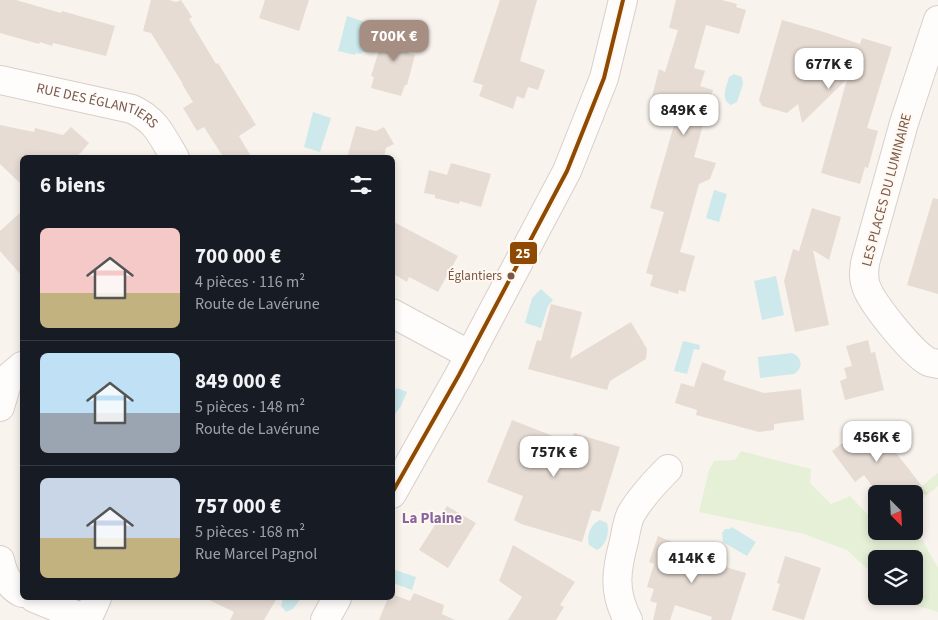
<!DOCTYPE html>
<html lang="fr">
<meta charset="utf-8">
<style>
body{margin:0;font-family:"Source Sans 3",sans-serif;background:#20242c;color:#f1f3f6;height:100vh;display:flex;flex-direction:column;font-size:19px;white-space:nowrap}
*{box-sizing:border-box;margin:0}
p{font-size:16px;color:#9ea1a6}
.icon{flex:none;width:28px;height:28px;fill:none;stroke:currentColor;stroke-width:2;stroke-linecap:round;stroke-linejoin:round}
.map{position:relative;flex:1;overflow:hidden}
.drawer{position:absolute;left:20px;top:155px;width:375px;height:445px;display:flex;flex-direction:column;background:#171b24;border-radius:8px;box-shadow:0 2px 8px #0003}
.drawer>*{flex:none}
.needle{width:32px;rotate:156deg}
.fabs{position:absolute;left:868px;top:485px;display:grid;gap:10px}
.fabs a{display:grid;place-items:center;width:55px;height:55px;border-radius:8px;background:#171b24;box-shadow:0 2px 8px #0003;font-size:25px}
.price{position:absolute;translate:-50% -42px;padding:0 11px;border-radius:10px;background:#fff;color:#222;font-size:16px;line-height:32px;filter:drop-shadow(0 1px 2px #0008)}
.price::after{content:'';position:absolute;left:50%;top:30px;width:15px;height:11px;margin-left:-8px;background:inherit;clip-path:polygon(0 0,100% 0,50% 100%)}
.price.on{background:#a68e82;color:#fff}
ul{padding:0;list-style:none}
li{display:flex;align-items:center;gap:15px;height:125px;padding:0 20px}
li+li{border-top:1px solid #363941}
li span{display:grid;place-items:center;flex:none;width:140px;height:100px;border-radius:8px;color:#555}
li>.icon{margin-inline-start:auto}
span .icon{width:60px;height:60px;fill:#fffc;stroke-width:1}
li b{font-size:21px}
h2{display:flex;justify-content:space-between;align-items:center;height:60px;padding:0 20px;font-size:21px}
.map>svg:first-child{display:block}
.green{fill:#e6f0d7}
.water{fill:#cde9eb}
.building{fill:#e6dcd4}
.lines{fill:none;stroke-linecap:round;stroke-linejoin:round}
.minor-casing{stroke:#d8cfca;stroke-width:30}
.minor{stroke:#fefdfc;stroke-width:28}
.bus-1-casing{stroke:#fff8f0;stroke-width:8}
.bus-1{stroke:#8e4a02;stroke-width:4}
.bus-dot{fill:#7a5849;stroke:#fff8f0;stroke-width:2}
.labels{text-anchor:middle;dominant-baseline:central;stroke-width:4;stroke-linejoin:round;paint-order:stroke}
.bus-label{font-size:13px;fill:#7a5849;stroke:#fff8f0;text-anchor:end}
.street-label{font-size:14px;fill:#7a5849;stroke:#fff8f0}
.neighbourhood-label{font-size:15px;font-weight:bold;fill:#88659e;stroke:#fff8f0}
.line-badge{stroke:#fff8f0;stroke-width:2}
.badge-label{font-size:14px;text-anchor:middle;font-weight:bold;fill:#fff}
</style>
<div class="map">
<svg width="938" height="620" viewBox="0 0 938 620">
<rect width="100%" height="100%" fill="#f9f3ed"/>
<path class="green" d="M741 451 811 469 810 483 831 504 850 496 876 523V531H914V494H912L938 473V486L914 506 919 534 938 568V612L904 602 897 596H914V559H876V577L847 550 804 534 699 512 709 470 714 461 735 460Z"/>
<path class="water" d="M347 16 365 22 360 41 364 43 363 45 368 47 367 52H362L361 54 356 53 355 55 338 51Z
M734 74 742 77 743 84 737 102 731 105C720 99 726 88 729 77Z
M313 112 331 118 320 152 304 147Z
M714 190 727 194 719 222 706 218Z
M776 276 784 315 762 320 754 281Z
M541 289 553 300 548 306 541 328 525 323 532 298Z
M683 341 700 345 699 350 694 349 687 374 674 371Z
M792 353C802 357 804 368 794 374L760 378 758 357Z
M397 388 407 392 401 406 393 417V393Z
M600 520 607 523C610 532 606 546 597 550L589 545C586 536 591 523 600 520Z
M732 527 756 542 747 556 723 542 722 533 725 529H730Z
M392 569 416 577 412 590 393 583Z
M283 598H301L293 609 286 612 281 606Z"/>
<path class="building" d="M0 0H16L61 13 62 11 115 26 106 56 53 43 52 46 40 42 39 44 0 33Z
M151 0H169L176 2 181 0 192 17 189 19 216 64 218 63 256 125 239 136 252 158H224L204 127 197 131 183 108 193 102 182 84H183L151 33 143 31Z
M265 0H309L299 31 259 18Z
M500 0H537L520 61 545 70 538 90 528 87 524 99 517 96 513 109 479 96 483 85 473 82Z
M676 0H722L737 4 736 7 746 10 739 34 706 25 694 68 705 71 700 86 713 90 694 157 716 163 710 179 699 184 680 252 695 256 685 292 679 290 678 294 650 286 653 275 646 273 664 212 650 208 679 108 651 100 659 69 665 72 678 30 669 28Z
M782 20 824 32 860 44 862 38 892 47 867 128 878 131 868 168 865 167 860 184 821 173 847 79 802 123 798 104 787 113 762 106 759 100Z
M387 25 414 32 408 53 415 55 407 85H405L401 96 371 88 374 77 371 76Z
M0 125 34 132 35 128 63 135 71 127 89 143 76 158H22V185L0 164Z
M356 126 376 131 384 127 394 144 386 148 384 158H347Z
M451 163 491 174 481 207 460 201 459 204 435 198V195L424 193 429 170 447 175Z
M933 198 938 199V294L907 285Z
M812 208 841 217 829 260 813 250 829 325 795 332 784 281 793 249 799 251Z
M22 211V276L0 251V231Z
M392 221 458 256 438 292 409 277 407 282 392 273Z
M551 304 582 312 570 359 631 322 647 349 646 359 610 381 607 390 528 369 537 340 541 341Z
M868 340 871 353 875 352 884 390 845 400 840 381 847 378 844 368 852 366 846 346Z
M702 362 726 371 723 380 764 393 801 389 804 420 774 424V430L759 432 696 415 697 410 675 403 681 383 694 387Z
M512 420 571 443 574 433 620 447 600 512 592 510 582 542 521 524 514 520 523 496 487 482Z
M871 421 904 463 928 494H878L864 475 855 482 832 451Z
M447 506 476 523 448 568 419 550Z
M658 536 686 548 684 555 746 573 731 620H711L712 617 675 605 670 620H653L657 603 650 601 654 589 647 587 654 564 649 562Z
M513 545 575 582 560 605 564 607 556 620H508L522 597 499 581Z
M785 556 821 568 804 620 772 610 780 584 777 583Z
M414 593 444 605 442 614 455 620H379L388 598H392V594L410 601Z
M205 598H277L264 620H230L234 612Z"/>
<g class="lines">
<g class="minor-casing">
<g id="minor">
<path d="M938 20 904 123 865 263C864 272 863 278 866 286 872 304 911 351 927 361 930 363 935 363 938 364"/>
<path id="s1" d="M0 80 132 109C156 120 162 136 175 158"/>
<path d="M392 313 470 355"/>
<path d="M0 407 9 377 22 366"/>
<path d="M392 494 459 375 567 171 604 78 623 0"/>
<path d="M0 560C3 574 9 587 22 593"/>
<path d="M34 598 88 620"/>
<path d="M87 620 97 598"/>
<path d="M325 620 337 598"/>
<path d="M628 620C613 592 616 571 624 541 626 532 627 522 631 514 641 497 654 483 668 469"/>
</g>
</g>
<use href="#minor" class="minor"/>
<g class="bus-1-casing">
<path id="bus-1" d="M392 493 459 375 567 171 604 78 623 0"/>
</g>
<use href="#bus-1" class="bus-1"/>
</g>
<circle class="bus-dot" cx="511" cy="276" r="4.5"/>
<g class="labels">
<g class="bus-label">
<text x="502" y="276">Églantiers</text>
</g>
<g class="street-label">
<text stroke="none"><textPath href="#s1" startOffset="101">RUE DES ÉGLANTIERS</textPath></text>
<text transform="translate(887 190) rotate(-75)">LES PLACES DU LUMINAIRE</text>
</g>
<g class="neighbourhood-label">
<text x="432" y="518">La Plaine</text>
</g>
</g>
<rect class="line-badge" x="509" y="241" width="29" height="24" rx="5" fill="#8e4a02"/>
<g class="badge-label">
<text x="523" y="258">25</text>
</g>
</svg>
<div class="fabs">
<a><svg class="needle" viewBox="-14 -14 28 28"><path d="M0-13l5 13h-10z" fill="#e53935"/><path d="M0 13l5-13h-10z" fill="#9ea1a6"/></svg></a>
<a><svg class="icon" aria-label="layers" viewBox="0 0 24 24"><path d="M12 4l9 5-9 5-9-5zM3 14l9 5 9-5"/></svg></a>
</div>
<b class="price on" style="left:394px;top:62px">700K €</b>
<b class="price" style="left:829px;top:90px">677K €</b>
<b class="price" style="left:684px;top:136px">849K €</b>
<b class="price" style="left:877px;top:463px">456K €</b>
<b class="price" style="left:554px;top:478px">757K €</b>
<b class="price" style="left:692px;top:584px">414K €</b>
<section class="drawer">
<h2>6 biens<svg class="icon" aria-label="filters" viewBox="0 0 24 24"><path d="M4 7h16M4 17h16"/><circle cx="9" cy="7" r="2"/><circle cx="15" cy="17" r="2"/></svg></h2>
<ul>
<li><span style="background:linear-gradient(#f6c9c9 65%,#c2b280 0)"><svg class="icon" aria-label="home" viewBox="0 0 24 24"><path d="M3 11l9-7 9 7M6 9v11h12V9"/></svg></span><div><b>700 000 €</b><p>4 pièces · 116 m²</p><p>Route de Lavérune</p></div></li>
<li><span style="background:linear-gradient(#bfe0f5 60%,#9aa5b1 0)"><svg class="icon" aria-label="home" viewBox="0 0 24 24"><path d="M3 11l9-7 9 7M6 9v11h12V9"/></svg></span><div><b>849 000 €</b><p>5 pièces · 148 m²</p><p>Route de Lavérune</p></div></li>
<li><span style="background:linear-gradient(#c9d6e8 60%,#c2b280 0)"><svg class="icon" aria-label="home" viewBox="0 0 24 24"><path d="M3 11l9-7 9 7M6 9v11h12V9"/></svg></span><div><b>757 000 €</b><p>5 pièces · 168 m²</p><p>Rue Marcel Pagnol</p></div></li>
</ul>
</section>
</div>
